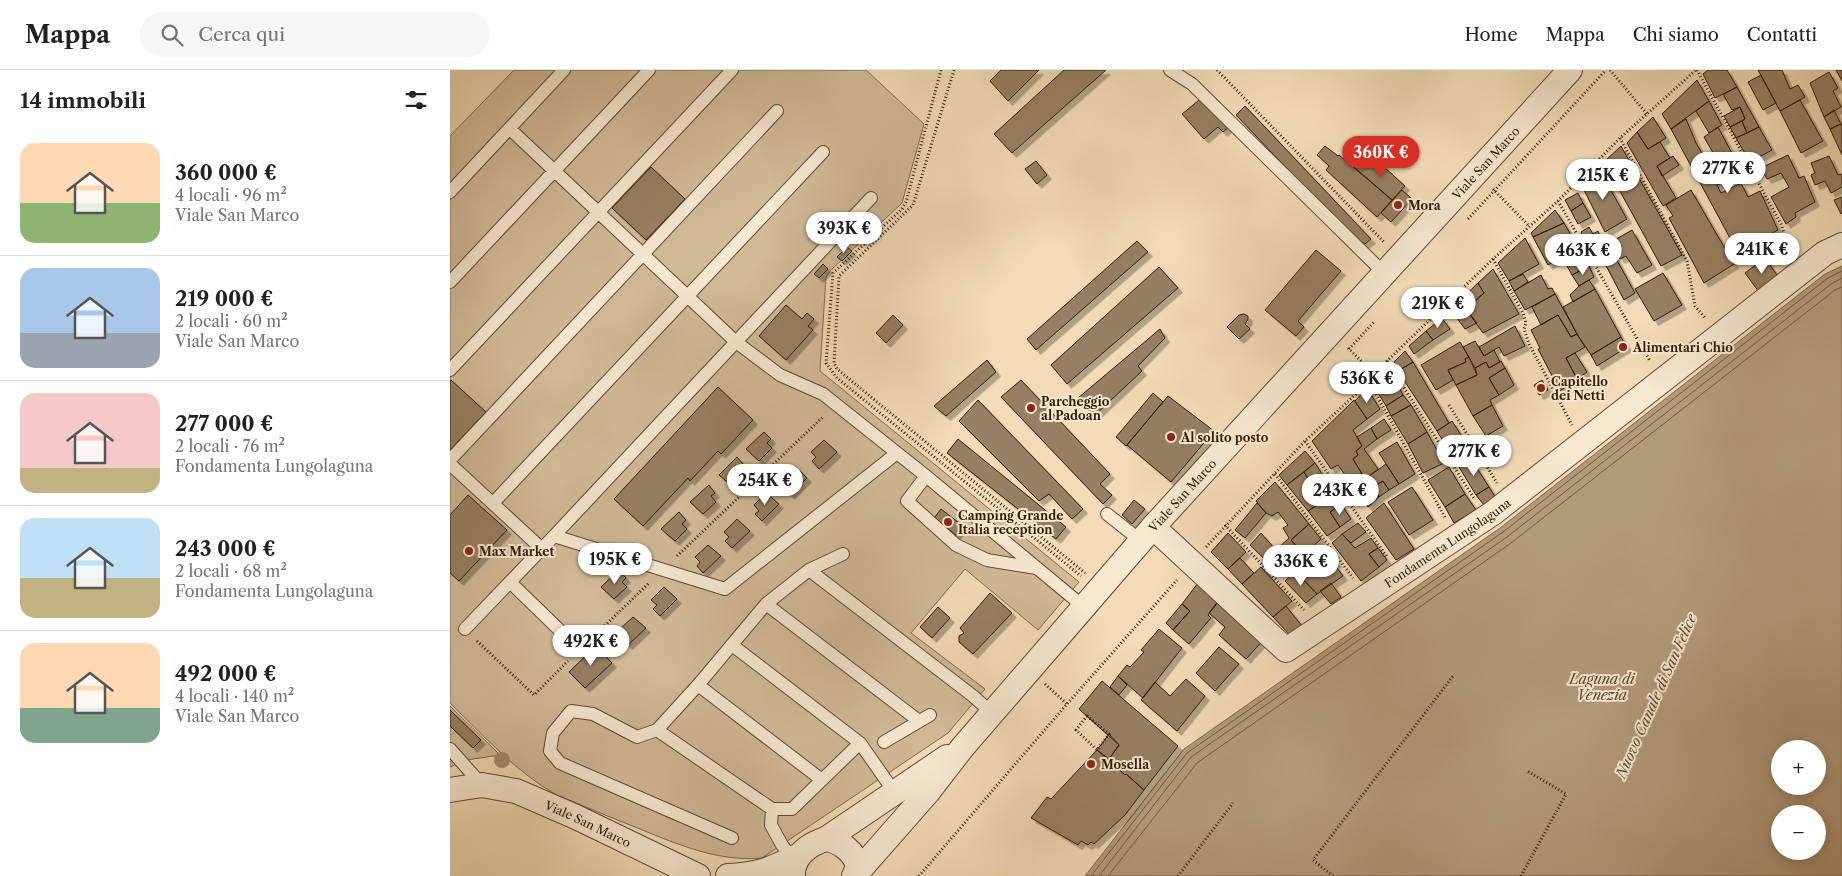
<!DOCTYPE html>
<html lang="it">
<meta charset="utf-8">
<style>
body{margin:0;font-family:"Libre Caslon Text",serif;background:#f6f6f6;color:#222;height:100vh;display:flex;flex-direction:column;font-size:19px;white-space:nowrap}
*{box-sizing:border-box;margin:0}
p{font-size:16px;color:#767676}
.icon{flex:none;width:28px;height:28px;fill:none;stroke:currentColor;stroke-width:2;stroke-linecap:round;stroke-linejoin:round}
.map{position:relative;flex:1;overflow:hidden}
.side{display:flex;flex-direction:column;background:#fff;width:450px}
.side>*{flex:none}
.tools{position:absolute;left:1321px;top:670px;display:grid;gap:10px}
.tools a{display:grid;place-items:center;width:55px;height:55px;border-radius:50%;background:#fff;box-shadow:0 2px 12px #0003;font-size:25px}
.price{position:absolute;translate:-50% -42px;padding:0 11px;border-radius:18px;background:#fff;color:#222;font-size:16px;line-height:32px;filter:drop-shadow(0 1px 2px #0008)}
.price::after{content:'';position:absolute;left:50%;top:30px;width:15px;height:11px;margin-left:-8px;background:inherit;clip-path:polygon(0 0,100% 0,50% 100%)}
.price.current{background:#d93025;color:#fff}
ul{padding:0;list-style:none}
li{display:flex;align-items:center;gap:15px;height:125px;padding:0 20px}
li+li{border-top:1px solid #e0e0e0}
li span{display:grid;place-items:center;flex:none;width:140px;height:100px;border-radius:15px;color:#555}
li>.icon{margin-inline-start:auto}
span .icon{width:60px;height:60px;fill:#fffc;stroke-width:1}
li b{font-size:21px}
h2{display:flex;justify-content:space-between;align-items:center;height:60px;padding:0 20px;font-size:21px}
header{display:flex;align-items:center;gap:30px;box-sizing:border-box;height:70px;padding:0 25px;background:#fff;border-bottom:1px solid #e0e0e0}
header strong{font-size:24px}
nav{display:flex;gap:28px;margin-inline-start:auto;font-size:18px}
.search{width:350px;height:45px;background:#f6f6f6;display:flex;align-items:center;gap:12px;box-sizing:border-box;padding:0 18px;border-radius:28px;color:#767676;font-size:19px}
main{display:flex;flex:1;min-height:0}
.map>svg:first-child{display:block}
.green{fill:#d1ba98;stroke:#826a50}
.water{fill:#b19a7a;stroke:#7e674c;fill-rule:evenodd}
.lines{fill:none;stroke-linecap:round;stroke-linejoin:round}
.shore{stroke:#725a40;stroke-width:1}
.building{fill:#967f62;stroke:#321b07;filter:url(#shadow)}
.lane-casing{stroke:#624b33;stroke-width:14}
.street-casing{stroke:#624b33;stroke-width:26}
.path{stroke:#321b07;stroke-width:3;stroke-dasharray:1 2.5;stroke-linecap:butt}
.lane{stroke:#f7e8d0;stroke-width:12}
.street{stroke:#f7e8d0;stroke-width:24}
.tree{fill:#a38c6d}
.poi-dot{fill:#8f2418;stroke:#f7e8d0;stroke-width:2}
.labels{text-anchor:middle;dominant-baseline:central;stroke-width:4;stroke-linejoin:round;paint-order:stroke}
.street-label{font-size:12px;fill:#321b07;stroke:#f7e8d0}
.poi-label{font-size:12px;font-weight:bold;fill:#321b07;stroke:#f7e8d0;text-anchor:start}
.water-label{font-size:14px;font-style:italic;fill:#5e472f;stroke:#f7e8d0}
</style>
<header>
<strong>Mappa</strong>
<div class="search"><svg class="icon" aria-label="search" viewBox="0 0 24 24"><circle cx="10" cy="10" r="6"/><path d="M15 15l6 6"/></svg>Cerca qui</div>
<nav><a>Home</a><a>Mappa</a><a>Chi siamo</a><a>Contatti</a></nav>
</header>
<main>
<section class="side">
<h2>14 immobili<svg class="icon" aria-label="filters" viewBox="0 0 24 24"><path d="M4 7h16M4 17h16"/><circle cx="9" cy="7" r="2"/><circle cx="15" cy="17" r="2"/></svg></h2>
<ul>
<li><span style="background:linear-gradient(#ffd9b3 60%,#8fb573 0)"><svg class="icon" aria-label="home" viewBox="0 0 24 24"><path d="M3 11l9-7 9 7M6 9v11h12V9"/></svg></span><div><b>360 000 €</b><p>4 locali · 96 m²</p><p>Viale San Marco</p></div></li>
<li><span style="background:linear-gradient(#a9c7e8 65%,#9aa5b1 0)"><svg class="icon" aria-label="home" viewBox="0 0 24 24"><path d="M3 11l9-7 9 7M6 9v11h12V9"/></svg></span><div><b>219 000 €</b><p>2 locali · 60 m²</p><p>Viale San Marco</p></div></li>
<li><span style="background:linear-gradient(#f6c9c9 75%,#c2b280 0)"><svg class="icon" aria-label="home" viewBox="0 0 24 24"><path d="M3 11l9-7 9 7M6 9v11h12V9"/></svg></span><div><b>277 000 €</b><p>2 locali · 76 m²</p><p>Fondamenta Lungolaguna</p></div></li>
<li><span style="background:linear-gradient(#bfe0f5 60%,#c2b280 0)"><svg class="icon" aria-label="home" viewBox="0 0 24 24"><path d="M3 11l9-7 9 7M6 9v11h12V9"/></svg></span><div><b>243 000 €</b><p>2 locali · 68 m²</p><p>Fondamenta Lungolaguna</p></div></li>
<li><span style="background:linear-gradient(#ffd9b3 65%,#7fa58c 0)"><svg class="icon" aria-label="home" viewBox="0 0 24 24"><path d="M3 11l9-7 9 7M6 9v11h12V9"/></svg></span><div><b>492 000 €</b><p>4 locali · 140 m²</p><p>Viale San Marco</p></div></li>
</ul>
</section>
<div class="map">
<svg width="1392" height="806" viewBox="0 0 1392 806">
<defs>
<filter id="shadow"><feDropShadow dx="4.5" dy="4.5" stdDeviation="0" flood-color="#0004"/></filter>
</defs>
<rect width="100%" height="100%" fill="#f2dbb6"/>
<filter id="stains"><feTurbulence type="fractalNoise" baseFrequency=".004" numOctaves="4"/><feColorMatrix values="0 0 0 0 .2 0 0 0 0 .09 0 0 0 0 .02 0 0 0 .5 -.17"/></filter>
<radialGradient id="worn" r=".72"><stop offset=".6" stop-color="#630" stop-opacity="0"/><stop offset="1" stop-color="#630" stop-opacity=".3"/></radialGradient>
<path class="green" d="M64 0H416L474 54 452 133 381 200 376 207 370 301 629 512 588 560 515 499 461 563 535 619 498 663 312 788C269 792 229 775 190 759 162 748 133 736 105 724 65 701 33 665 0 633V66Z
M0 636 50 685 17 690 0 697Z"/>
<path class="water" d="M1392 196V806H635L734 679 1050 458 1375 204ZM1330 679H1368V716H1330ZM1330 744H1368V781H1330Z"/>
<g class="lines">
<path class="shore" d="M641 806 737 683 1053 462 1378 208 1392 201
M649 806 741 687 1057 467 1381 214 1392 208
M658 806 747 693 1061 473 1385 220 1392 217"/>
</g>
<path class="building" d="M551 0H589L558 31 540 11Z
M614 0H656L562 83 544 64Z
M1258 0H1277L1287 17 1265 28 1253 4Z
M1308 0H1332L1340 19 1348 15 1355 27 1330 41Z
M1386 0H1392V11Z
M1379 2 1388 18 1383 21 1391 37 1374 47 1360 13Z
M1311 5 1326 33 1313 40 1298 12Z
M1247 10 1259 31 1221 59 1212 44Z
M1287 17 1309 57 1297 63 1292 51 1295 49 1290 37 1282 40 1274 26V24Z
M754 26 781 55 773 62 768 57 754 69 732 44Z
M1350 30 1373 71 1351 83 1330 41Z
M1259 31 1272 55 1259 63 1246 41Z
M795 36 921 169 915 174 899 164 786 45Z
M1290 37 1295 49 1280 57 1274 46Z
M1384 40 1391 54 1380 59 1374 47Z
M1203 47 1216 68 1198 79 1187 62Z
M1236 49 1246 73 1262 100 1288 85 1296 100 1267 115 1271 123 1291 113 1298 127 1310 121 1328 160 1287 181 1221 59Z
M1292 51 1297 63 1286 68 1280 57Z
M1391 54 1392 56V85L1380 59Z
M1268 57 1284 87 1270 95 1254 67Z
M1309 57 1322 80 1300 92 1286 68Z
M1187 62 1198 79 1210 72 1220 88 1207 96 1226 128 1213 136 1177 73Z
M875 76 888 86 889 85 942 130 927 147 876 100 879 96 867 85Z
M1171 76 1232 185 1211 196 1154 92Z
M1338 85 1349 108 1354 106 1365 132 1345 143 1346 147 1336 154 1321 127 1339 117 1331 103 1317 109 1311 98Z
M1223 86 1229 95 1212 106 1207 96Z
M1379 86 1388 105 1391 104 1392 106V117L1381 123 1375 111 1365 115 1361 105 1365 103 1361 93Z
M923 87 955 116 942 130 904 97 907 94 914 95Z
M586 91 597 105 587 114 575 99Z
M201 97 235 129 196 170 162 138Z
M1149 99 1177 149 1155 162 1131 114Z
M952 120 962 129 941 152 931 143Z
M1241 120 1284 194 1254 213 1219 148 1223 146 1216 135Z
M1128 123 1133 133 1121 141 1115 130Z
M1392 127V143L1391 144 1384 130Z
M1133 133 1141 147 1128 154 1121 141Z
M1105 140 1114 153 1083 167 1081 163Z
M1114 153 1139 196 1122 205 1112 187 1098 195 1083 167Z
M1139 157 1143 164 1148 161 1157 182 1144 188 1131 162Z
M1182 160 1202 195 1187 203 1176 186 1170 189 1161 172Z
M1075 168 1089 194 1059 211 1048 193Z
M687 171 698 182 586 280 577 269Z
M397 177 402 181 392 191 387 187Z
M866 180 891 201 848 251 854 257 846 266 815 240Z
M1163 183 1185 223 1174 230 1152 188Z
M1315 188 1329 208 1309 222 1295 203Z
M373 194 378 199 369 208 364 204Z
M1139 196 1144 207 1129 216 1122 205Z
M709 197 728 218 617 314 601 295Z
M1043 199 1069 244 1033 263 1016 239 1034 223 1028 213Z
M1213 203 1232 235 1204 251 1185 219Z
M1073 204 1078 212 1064 221 1059 211Z
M1091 205 1098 219 1102 218 1105 224 1075 240 1064 221Z
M1139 210 1145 219 1123 232 1120 225 1129 216Z
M1028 213 1034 223 1016 239 1027 253 1015 259 1004 244 1011 237 1007 233Z
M1145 219 1171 267 1141 285 1127 264 1113 237Z
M1105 224 1127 264 1121 267 1108 245 1091 255 1082 237Z
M336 235 352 249 357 243 364 249 358 256 363 260 336 290 309 266Z
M794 244 798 246V249L795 254 800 259 789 269 777 257 789 245Z
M443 245 453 255 436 273 426 263Z
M1108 245 1121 267 1127 264 1135 277 1116 288 1127 309 1110 321 1088 279 1090 278 1081 260Z
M992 248 1000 259 983 270 976 261Z
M1065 256 1075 276 1054 286 1049 277 1034 286 1029 277Z
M710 259 715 268 688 296 692 301 643 347 628 328Z
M976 261 983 270 964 284 959 276Z
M1171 267 1177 277 1147 296 1141 285Z
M1025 271 1034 286 1044 280 1050 292 1039 298 1036 292 1025 298 1013 277Z
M1010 272 1019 287 1015 289 1016 292 998 300 1003 310 986 320 971 295Z
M955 281 963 292 948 301 944 292Z
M1125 283 1137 302 1127 309 1116 288Z
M1019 287 1027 305 1006 315 998 300 1016 292 1015 289Z
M537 290 546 302 496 346 484 336Z
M1051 291 1055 298 1039 308 1049 325 1040 330 1042 335 1023 346 1006 315 1027 305 1025 298 1036 292 1039 298Z
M963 292 999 353 987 361 948 301Z
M938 297 953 325 936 336 922 313Z
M1055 298 1064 315 1049 325 1039 308Z
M1 310 36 342 0 380V311Z
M571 310 660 404 650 414 662 425 653 434 551 327Z
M1092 310 1098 320 1089 325 1084 315Z
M268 317 303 350 271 384 268 381 240 411 238 408 193 456 164 429Z
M917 318 930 339 917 349 905 331Z
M703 323 713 332 676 376 666 367Z
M953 325 961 335 941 346 936 336Z
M718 326 764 361 721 412 677 375Z
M528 330 633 439 622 449 599 424 589 431 509 351Z
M904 330 917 349 903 360 912 376 906 381 908 385 903 389 915 409 936 394 949 414 939 420 933 411 923 417 929 427 918 437 888 395 881 399 862 371Z
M961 335 977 362 958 374 941 346Z
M1042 335 1053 356 1036 366 1023 346Z
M934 349 941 360 927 369 921 358Z
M1002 351 1018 376 1003 387 987 361Z
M921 358 927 369 914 379 928 399 915 409 903 389 908 385 906 381 912 376 907 367Z
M314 362 321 369 317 373 322 378 309 391 296 379Z
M977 362 994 393 973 403 958 374Z
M508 369 616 457 606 469 497 383Z
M374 370 387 382 369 399 362 391 366 387 361 382Z
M947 372 965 404 949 414 929 383Z
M855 381 865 393 837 415 829 405Z
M287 387 294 395 290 399 295 404 282 416 269 405Z
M1021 389 1039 417 1026 425 1009 397Z
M865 393 891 434 880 442 890 457 877 466 858 441 872 432 854 402Z
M345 396 357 408 340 425 333 418 337 414 332 409Z
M999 397 1015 424 995 437 978 410Z
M854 402 872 432 858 441 837 415Z
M933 411 939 420 929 427 923 417Z
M825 412 859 454 841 470 849 479 827 501 800 475 811 463 826 480 839 468 833 458 838 455 828 442 822 446 816 443 806 431Z
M259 415 265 423 261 426 266 432 253 444 240 432Z
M962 417 983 450 959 465 938 432Z
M1039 417 1046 428 1034 435 1026 425Z
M316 423 329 434 312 451 305 444 309 441 304 435Z
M1015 424 1026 440 1004 453 995 437Z
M18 425 57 460 9 511 0 503V445Z
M684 430 695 439 682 454 672 445Z
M807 433 816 443 795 468 785 460Z
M934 433 964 479 946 490 916 448Z
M891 434 901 449 890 457 880 442Z
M491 439 513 456 506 465 484 448Z
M229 442 236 450 232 454 237 459 225 471 211 459Z
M287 449 300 461 282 478 275 471 279 467 274 462Z
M908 453 916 462 901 473 892 464Z
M859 454 871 469 847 491 842 486 849 479 841 470Z
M778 463 796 482 778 499 761 482Z
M892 464 905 478 921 468 928 478 919 484 929 497 911 511 882 473Z
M258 475 271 486 253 503 247 496 250 492 245 487Z
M928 478 937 490 929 497 919 484Z
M877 479 887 493 884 494 893 506 867 524 854 510 868 496 861 489Z
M790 488 804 503 792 514 778 499Z
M811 497 842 531 823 547 792 514Z
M169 500 176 508 172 512 177 517 164 529 151 517Z
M845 501 867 524 856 533 835 511Z
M748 513 769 531 758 545 761 548 739 574 723 560 740 541 732 534Z
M881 513 891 527 881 534 870 521Z
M214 517 227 529 210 546 203 539 207 535 201 530Z
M540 523 562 543 523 584 509 572V566L514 563 510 558Z
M772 526 816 567 796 589 769 565 775 557 759 543Z
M732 534 740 541 723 560 716 553Z
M836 536 852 556 841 566 823 547Z
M488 537 500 548 482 568 470 557Z
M183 547 196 558 178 575 171 568 175 564 170 559Z
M709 559 732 578 693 628 668 606 677 595 680 597 694 582 691 580Z
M146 576 162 593 135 618 119 602Z
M769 577 789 594 765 621 746 603Z
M668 606 677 615 669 625 660 617Z
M736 609 755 626 727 661 691 630 705 612 720 626Z
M652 611 728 676 694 720 676 704 675 705 659 689 669 675 629 639Z
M0 640 31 670 23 678 0 656Z
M659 664 669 675 659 689 647 680Z
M647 680 675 705 676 704 694 720 675 745 644 774 641 772 638 775 631 771 628 775 581 748 597 727 601 729Z"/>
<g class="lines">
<g class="lane-casing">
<path id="lane" d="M720 0 742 14 935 204
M60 59 286 272 330 305 373 324 476 406 634 537
M0 122 114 0
M421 128 104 466 275 519 447 383
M0 212 199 0
M0 300 282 0
M0 390 327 41
M0 394 92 479
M476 406 457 431 506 475 537 490 586 498
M43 433 373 82
M657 444 691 471
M359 500 523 626 542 643
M60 512 130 580
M316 534 469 651
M15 559 104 466
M282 575 410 673 445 723
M248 615 316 534 359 500 393 484
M207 660 322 739H342L410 673
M434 672 480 645
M0 679 32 715
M322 739 321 755 332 775 342 789
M282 768 110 693 100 681 103 663 121 641 143 644 187 667 207 660 248 615 372 710"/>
</g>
<g class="street-casing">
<g id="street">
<path id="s1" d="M703 457 836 580 1043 443 1375 183 1392 175"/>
<path id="s2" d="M0 720 32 715 66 721 126 747 248 806"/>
<path d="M376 769 497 687"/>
<path id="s3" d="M406 804 478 722 512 678 703 457 1120 0"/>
<path d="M278 806C310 805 320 799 348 786"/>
<path d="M343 806C342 786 359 774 376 769 390 771 405 782 408 797L404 806"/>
</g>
</g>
<path class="path" d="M491 0 456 132 452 139 383 203 376 293 387 308 631 506
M504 0 463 135 389 206 384 293 387 299 635 503
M767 0 934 172
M1160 0 1197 44
M1247 0 1331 154 1335 166 1319 183 1324 193
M1170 68 1237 191 1245 236 1255 248
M1043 119 1079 156
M1108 131 1200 291
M1018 149 1156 0
M1043 189 1073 243 1076 253 1074 259 1079 274 1122 355
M898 278 925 305
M899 279 924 252
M937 291 1025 430
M919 312 996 449
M999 335 1047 413
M855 371 938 488
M825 404 903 508
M775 455 854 540
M756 477 855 371 919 312 937 291 1043 189 1108 131 1170 68 1246 0
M227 486 374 346
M142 568 199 513
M27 571 84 625 118 591
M595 614 617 634
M637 646 659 664 647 680 626 660Z
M469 806 617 634 727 510
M728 806 783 733
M883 806 863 790 1003 606
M1071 806 1116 724 1077 701"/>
<use href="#lane" class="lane"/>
<use href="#street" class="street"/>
</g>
<circle class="tree" cx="52" cy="690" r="8"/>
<g class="poi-dot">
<circle cx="948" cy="135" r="5"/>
<circle cx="1173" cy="277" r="5"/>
<circle cx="1091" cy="318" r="5"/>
<circle cx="581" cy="338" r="5"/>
<circle cx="721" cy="367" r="5"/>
<circle cx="498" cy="452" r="5"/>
<circle cx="19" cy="481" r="5"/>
<circle cx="641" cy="694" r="5"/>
</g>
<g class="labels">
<g class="street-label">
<text stroke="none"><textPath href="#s3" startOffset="950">Viale San Marco</textPath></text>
<text stroke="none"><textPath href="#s3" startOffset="500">Viale San Marco</textPath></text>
<text stroke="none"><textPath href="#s1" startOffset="375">Fondamenta Lungolaguna</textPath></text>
<text stroke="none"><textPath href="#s2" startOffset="146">Viale San Marco</textPath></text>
</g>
<g class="poi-label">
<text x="958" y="135">Mora</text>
<text x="1183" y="277">Alimentari Chio</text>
<text x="1101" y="311">Capitello<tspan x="1101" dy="14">dei Netti</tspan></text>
<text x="591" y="331">Parcheggio<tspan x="591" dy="14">al Padoan</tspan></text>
<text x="731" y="367">Al solito posto</text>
<text x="508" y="445">Camping Grande<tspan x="508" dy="14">Italia reception</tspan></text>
<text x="29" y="481">Max Market</text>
<text x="651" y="694">Mosella</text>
</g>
<g class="water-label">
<text x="1152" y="609">Laguna di<tspan x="1152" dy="16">Venezia</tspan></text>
<text transform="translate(1206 626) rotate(-66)">Nuovo Canale di San Felice</text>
</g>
</g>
<rect width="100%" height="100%" filter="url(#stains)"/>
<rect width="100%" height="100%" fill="url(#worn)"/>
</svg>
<div class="tools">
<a>+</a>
<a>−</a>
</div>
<b class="price current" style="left:931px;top:108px">360K €</b>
<b class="price" style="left:1278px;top:124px">277K €</b>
<b class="price" style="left:1153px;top:131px">215K €</b>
<b class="price" style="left:394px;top:184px">393K €</b>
<b class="price" style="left:1312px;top:205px">241K €</b>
<b class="price" style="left:1133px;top:206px">463K €</b>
<b class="price" style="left:988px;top:259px">219K €</b>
<b class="price" style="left:917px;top:334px">536K €</b>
<b class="price" style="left:1024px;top:407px">277K €</b>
<b class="price" style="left:315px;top:436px">254K €</b>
<b class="price" style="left:890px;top:446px">243K €</b>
<b class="price" style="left:165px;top:515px">195K €</b>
<b class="price" style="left:851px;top:517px">336K €</b>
<b class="price" style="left:141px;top:597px">492K €</b>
</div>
</main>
